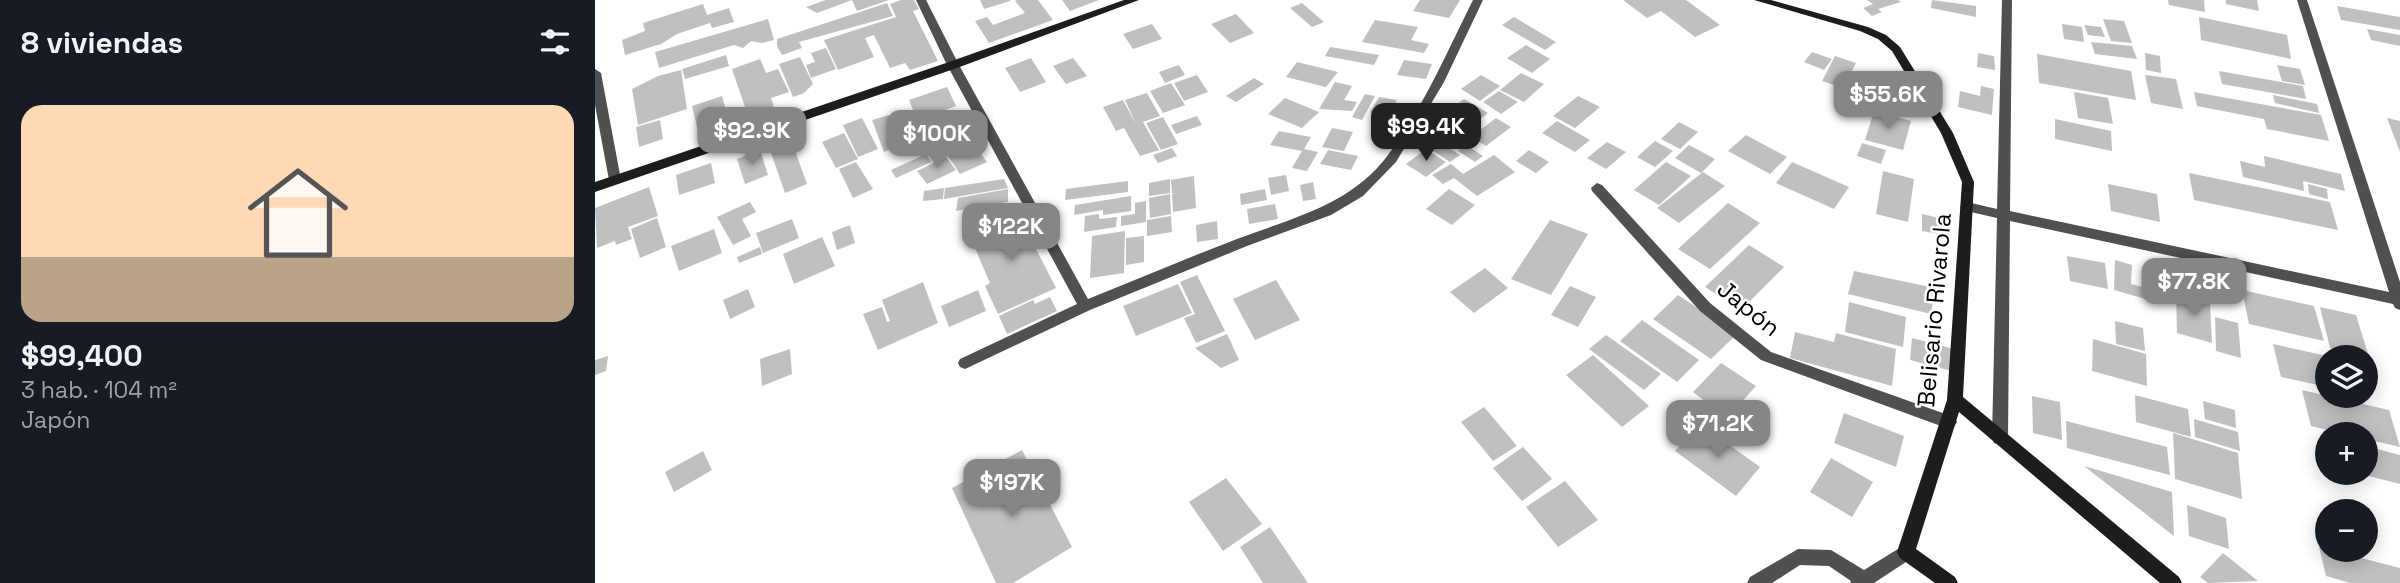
<!DOCTYPE html>
<html lang="es">
<meta charset="utf-8">
<style>
body{margin:0;font-family:"Space Grotesk",sans-serif;background:#20242c;color:#f1f3f6;height:100vh;display:flex;flex-direction:column;font-size:26px;white-space:nowrap}
*{box-sizing:border-box;margin:0}
p{font-size:23px;color:#9ea1a6}
.icon{flex:none;width:38px;height:38px;fill:none;stroke:currentColor;stroke-width:2;stroke-linecap:round;stroke-linejoin:round}
.map{position:relative;flex:1;overflow:hidden}
.side{display:flex;flex-direction:column;background:#171b24;width:595px}
.side>*{flex:none}
.buttons{position:absolute;left:1720px;top:345px;display:grid;gap:14px}
.buttons a{display:grid;place-items:center;width:63px;height:63px;border-radius:50%;background:#171b24;box-shadow:0 4px 18px #0003;font-size:35px}
.price{position:absolute;translate:-50% -60px;padding:0 16px;border-radius:14px;background:#858687;color:#fff;font-size:23px;line-height:46px;filter:drop-shadow(0 2px 4px #0008)}
.price::after{content:'';position:absolute;left:50%;top:42px;width:21px;height:16px;margin-left:-10px;background:inherit;clip-path:polygon(0 0,100% 0,50% 100%)}
.price.current{background:#222;color:#fff}
ul{padding:0;list-style:none}
li{display:grid;align-content:center;gap:14px;height:371px;padding:0 21px}
li span{display:grid;place-items:center;height:217px;border-radius:21px;color:#555}
li>.icon{margin-inline-start:auto}
span .icon{width:126px;height:126px;fill:#fffc;stroke-width:1}
li b{font-size:30px}
h2{display:flex;justify-content:space-between;align-items:center;height:84px;padding:0 21px;font-size:30px}
main{display:flex;flex:1;min-height:0}
.map>svg:first-child{display:block}
.building{fill:#c0c0c0}
.lines{fill:none;stroke-linecap:round;stroke-linejoin:round}
.street{fill:#505050;fill-rule:evenodd}
.secondary{fill:#1d1d1d;fill-rule:evenodd}
.labels{text-anchor:middle;dominant-baseline:central;stroke-width:5;stroke-linejoin:round;paint-order:stroke}
.street-label{font-size:24px;fill:#000;stroke:#fff}
</style>
<main>
<section class="side">
<h2>8 viviendas<svg class="icon" aria-label="filters" viewBox="0 0 24 24"><path d="M4 7h16M4 17h16"/><circle cx="9" cy="7" r="2"/><circle cx="15" cy="17" r="2"/></svg></h2>
<ul>
<li><span style="background:linear-gradient(#ffd9b3 70%,#b9a48a 0)"><svg class="icon" aria-label="home" viewBox="0 0 24 24"><path d="M3 11l9-7 9 7M6 9v11h12V9"/></svg></span><div><b>$99,400</b><p>3 hab. · 104 m²</p><p>Japón</p></div></li>
</ul>
</section>
<div class="map">
<svg width="1805" height="583" viewBox="0 0 1805 583">
<rect width="100%" height="100%" fill="#fff"/>
<path class="building" d="M231 0H294L262 11 257 0 222 13 211 7Z
M306 0H319L324 9 318 11 343 61 315 70 310 63 295 68 279 35 270 38 279 57 243 70 229 40 301 17 295 4Z
M385 0H415V1L389 9Z
M422 0H443L458 20 394 43 380 21 392 17 398 25 430 13 420 1Z
M467 0H504L475 11Z
M825 0H865L854 18 818 11Z
M1028 0H1091L1125 25 1100 37 1066 11 1052 18Z
M1272 0H1303L1306 2 1283 9 1287 12 1277 16 1268 8 1278 4Z
M1337 0 1381 6V17L1336 8Z
M1573 0H1609L1610 12 1574 5Z
M1631 0H1662L1664 11 1631 4Z
M292 3 298 16 204 42 207 48 187 55 182 46V39Z
M707 3 729 22 717 27 695 8Z
M108 4 112 15 134 8 139 22 117 28 115 23 82 34 66 44 30 55 27 40 50 31 48 23Z
M1742 6 1805 17V30L1746 20Z
M641 14 659 33 635 43 616 24Z
M919 17 961 42 950 50 907 25Z
M1604 17 1692 35 1696 59 1606 40Z
M173 19 179 40 167 43 156 41 148 48 139 45 64 68 60 52Z
M1508 19 1529 21 1537 43 1516 41Z
M780 20 823 27 816 40 834 44 829 53 767 42Z
M557 24 567 39 538 49 528 34Z
M1467 24 1487 27 1489 42 1469 39Z
M1489 25 1506 27 1510 37 1493 35Z
M1772 29 1805 35V46L1776 40Z
M1496 42 1537 46 1542 59 1500 54Z
M931 45 955 59 937 73 912 58Z
M735 47 784 55 779 65 730 56Z
M231 48 241 69 216 78 211 65 220 62 216 53Z
M1217 52 1237 59 1229 70 1209 62Z
M1383 53 1399 56 1400 70 1382 67Z
M1550 53 1565 56 1566 73 1551 70Z
M1442 54 1536 71 1541 100 1444 83Z
M131 55 134 66 90 79 87 69Z
M1240 56 1261 63 1248 88 1227 81Z
M205 57 218 84 209 93 198 97 184 64Z
M436 58 451 82 425 92 410 68Z
M478 58 492 76 471 84 458 66Z
M165 59 171 73 183 69 194 92 176 98 181 113 159 121 157 115 147 119 144 110 150 107 137 69Z
M809 60 837 64 831 79 802 75Z
M702 62 743 72 731 87 691 77Z
M584 65 590 75 570 83 564 72Z
M1682 65 1705 69 1710 85 1687 81Z
M86 70 92 109 43 125 37 89 63 76Z
M1624 71 1708 86 1711 99 1627 84Z
M926 73 949 84 929 102 905 90Z
M602 75 613 92 589 101 579 83Z
M886 75 905 86 885 101 866 89Z
M1550 75 1581 79 1588 109 1556 103Z
M659 78 669 84 641 102 631 96Z
M740 82 757 86 749 100 762 102 757 111 724 109Z
M576 83 590 105 568 113 555 91Z
M1386 86 1399 89 1397 115 1363 107 1365 91 1385 96Z
M352 87 361 106 322 120 314 100Z
M904 91 923 102 906 114 888 102Z
M1479 92 1513 98 1518 124 1483 118Z
M1599 92 1726 115 1734 141 1672 129 1669 119 1602 106Z
M552 93 565 116 548 122 564 150 545 156 529 128 521 131 508 107 528 100 541 124 530 100Z
M770 94 780 96 767 120 757 117Z
M1678 95 1722 104 1724 113 1680 103Z
M127 96 134 120 103 131 97 106Z
M983 96 1005 107 980 128 958 116Z
M784 97 802 100 794 115 775 112Z
M690 98 724 112 707 128 673 114Z
M869 99 893 113 871 130 847 115Z
M1279 111 1316 121 1308 150 1270 140Z
M294 115 303 137 299 125 319 118 326 135 289 152 277 120Z
M602 116 607 125 581 134 576 125Z
M568 117 583 144 566 150 551 123Z
M267 118 283 149 263 157 248 125Z
M901 118 916 127 891 146 876 137Z
M1792 118 1805 121V152Z
M1460 119 1516 131 1517 151 1460 139Z
M65 120 68 139 44 147 41 127Z
M962 121 995 140 980 152 947 133Z
M830 122 845 126 832 148 817 144Z
M1084 122 1103 132 1085 149 1066 139Z
M366 124 374 136 352 145 344 134Z
M737 128 758 132 749 151 727 147Z
M684 131 716 137 709 149 723 152 712 171 697 168 707 151 675 145Z
M249 133 263 159 241 168 227 142Z
M342 135 354 154 339 160 327 142Z
M1151 135 1192 157 1175 174 1133 151Z
M1060 141 1078 151 1060 167 1042 157Z
M1012 142 1031 152 1011 169 992 158Z
M1267 143 1291 150 1286 164 1262 156Z
M379 144 392 162 365 174 353 156Z
M848 144 865 155 855 162 838 151Z
M198 145 212 184 190 193 176 153Z
M871 145 888 156 880 162 863 151Z
M1094 145 1120 159 1106 173 1080 158Z
M577 148 582 156 563 163 558 155Z
M831 149 851 162 831 177 811 164Z
M165 150 173 175 150 184 142 159Z
M733 150 763 156 756 170 725 164Z
M934 150 954 162 941 173 921 161Z
M331 154 336 162 301 178 296 170Z
M899 155 920 172 882 196 859 178 848 184 837 175 856 164 868 174Z
M1669 156 1746 174 1750 191 1708 181 1709 191 1648 177 1645 161 1670 167Z
M351 157 361 170 332 184 322 171Z
M261 162 278 189 258 198 244 169Z
M1071 162 1096 176 1064 205 1039 190Z
M1197 162 1254 187 1239 209 1181 183Z
M116 163 120 183 84 195 81 175Z
M1288 171 1319 179 1313 222 1281 214Z
M1108 172 1130 186 1084 223 1062 208Z
M1594 173 1735 202 1743 230 1599 200Z
M691 175 694 191 676 195 673 178Z
M599 176 601 208 578 212 577 194 580 193H577L576 180Z
M409 179 413 188 349 199 350 188Z
M575 179V193L554 196V183Z
M533 181V192L470 200 471 189Z
M718 182 721 199 708 201 705 185Z
M1513 184 1562 194 1565 222 1516 211Z
M1713 184 1732 189 1733 199 1714 194Z
M54 187 63 216 33 227 37 239 21 245 20 241 2 248 0 208Z
M349 188 348 199 328 201 329 191Z
M413 189V202L361 211 363 198Z
M670 189 672 200 646 205 645 194Z
M854 189 880 205 857 225 831 209Z
M575 194 576 214 555 218 554 198Z
M536 196V211L508 215V210L479 215 480 205Z
M551 201V222L526 226V216L540 214V203Z
M155 202 161 212 147 219 156 236 138 245 122 217Z
M1133 203 1165 223 1115 269 1083 249Z
M680 204 683 219 654 224 652 209Z
M391 209 397 221 374 230 369 219Z
M422 212 461 288 403 314 390 286 395 283 373 232Z
M504 214V219L522 217 521 227 489 232 490 216Z
M1327 214 1349 219 1350 235 1327 231Z
M576 216 577 232 552 236V220Z
M62 218 71 247 45 258 36 229Z
M197 219 204 238 168 253 161 233Z
M955 220 993 234 956 295 916 279Z
M622 221 623 239 602 242 601 225Z
M255 225 260 243 242 250 237 232Z
M119 229 127 253 84 271 76 246Z
M530 231 529 273 495 278 497 236Z
M549 236V262L531 265V238Z
M227 237 240 266 199 284 188 254Z
M1154 245 1189 267 1146 310 1110 287Z
M165 247 167 254 144 263 142 257Z
M1472 256 1510 263 1513 289 1475 281Z
M1520 260 1537 265 1536 284 1562 291 1561 302 1519 290Z
M890 268 913 288 879 313 855 292Z
M1259 271 1340 288 1336 314 1253 294Z
M602 275 630 331 601 343 589 318 600 314 585 282Z
M681 280 705 320 660 340 638 299Z
M328 282 343 323 283 350 268 314 287 307 292 322 295 321 287 300Z
M583 284 597 313 541 336 528 306Z
M975 286 1001 297 983 327 956 315Z
M153 289 160 307 135 319 128 300Z
M383 290 391 311 354 327 346 306Z
M1647 290 1719 306 1729 341 1654 324Z
M1581 293 1615 303 1617 343 1582 333Z
M1083 295 1142 334 1116 359 1058 319Z
M455 297 462 311 412 334 404 316 438 300 440 304Z
M1254 302 1311 317 1308 347 1250 332Z
M1725 307 1761 315 1774 357 1735 348Z
M1620 317 1643 323 1646 358 1621 351Z
M1047 320 1104 360 1082 382 1025 341Z
M1520 321 1548 328 1550 351 1521 344Z
M1200 332 1239 342 1241 333 1301 349 1297 386 1195 358Z
M632 334 644 360 626 368 600 348Z
M1011 335 1066 374 1049 390 994 349Z
M1317 338 1359 349 1357 371 1315 360Z
M1498 339 1551 354 1552 386 1497 371Z
M1678 344 1732 356V387L1686 377Z
M195 349 197 374 167 386 165 359Z
M998 355 1054 406 1027 427 971 375Z
M13 356 11 371 0 375V360Z
M1126 363 1161 386 1132 418 1098 392Z
M1707 390 1794 410 1805 447 1771 439V434H1749L1716 426Z
M1540 395 1593 409 1596 437 1541 422Z
M1437 396 1465 402 1467 440 1438 433Z
M1608 401 1640 410 1641 428 1610 419Z
M889 407 922 446 898 461 866 422Z
M1249 413 1309 436 1301 467 1239 443Z
M1599 419 1643 432 1645 451 1600 437Z
M1471 421 1572 447 1575 475 1472 448Z
M1105 424 1165 467 1141 496 1080 451Z
M1578 433 1643 453 1647 499 1580 479Z
M1771 446 1805 455V484L1762 473 1771 472Z
M928 447 957 479 927 501 898 468Z
M427 450 477 547 418 583H401L357 488Z
M108 451 117 470 79 492 70 472Z
M1236 458 1278 482 1257 517 1215 492Z
M1489 466 1577 492 1579 536Z
M631 478 667 524 628 551 594 502Z
M970 481 1003 520 963 547 931 507Z
M1592 505 1631 518 1634 549 1594 536Z
M675 527 713 583H668L645 547Z
M1724 547 1805 568V583H1755L1731 576Z
M1628 553 1663 581 1613 583 1605 577Z"/>
<g class="lines">
<path class="street" d="M321 0H331L364 65 493 299C543 279 592 258 642 239 697 218 756 205 793 155 828 108 852 52 878 0H888L849 82 801 162 768 196 736 215 652 246 495 310 370 369 365 367 363 363 365 359 482 304 352 65Z
M1407 0H1417L1415 211 1794 292 1702 0H1712L1805 282V310L1800 308 1798 304 1415 221 1413 438 1411 443 1405 445 1399 443 1397 438 1402 218 1367 210 1365 207 1372 202 1402 209Z
M0 69 6 73 26 180 20 184 14 180 0 105Z
M1002 183 1007 185 1115 303 1176 352 1359 417 1362 422 1359 427 1354 429 1166 360 1105 311 997 191 996 188Z
M1311 544 1317 546 1320 552 1317 558 1279 583H1255L1256 581 1234 566 1205 565 1177 583H1152L1155 577 1203 549 1236 550 1269 570Z"/>
<path class="secondary" d="M529 0H544L362 68 0 192V182L354 62Z
M1159 0H1176L1273 27 1291 35 1305 47 1358 133 1379 182 1368 397 1584 577 1587 583H1565L1364 412 1321 549 1360 577 1363 583H1340L1305 558 1302 552 1352 400 1367 182 1346 133 1297 51 1283 39 1265 31Z"/>
</g>
<g class="labels">
<g class="street-label">
<text transform="translate(1154 308) rotate(39)">Japón</text>
<text transform="translate(1339 310) rotate(-85)">Belisario Rivarola</text>
</g>
</g>
</svg>
<div class="buttons">
<a><svg class="icon" aria-label="layers" viewBox="0 0 24 24"><path d="M12 4l9 5-9 5-9-5zM3 14l9 5 9-5"/></svg></a>
<a>+</a>
<a>−</a>
</div>
<b class="price" style="left:1293px;top:131px">$55.6K</b>
<b class="price current" style="left:831px;top:163px">$99.4K</b>
<b class="price" style="left:157px;top:167px">$92.9K</b>
<b class="price" style="left:342px;top:170px">$100K</b>
<b class="price" style="left:416px;top:263px">$122K</b>
<b class="price" style="left:1599px;top:318px">$77.8K</b>
<b class="price" style="left:1123px;top:460px">$71.2K</b>
<b class="price" style="left:417px;top:519px">$197K</b>
</div>
</main>
